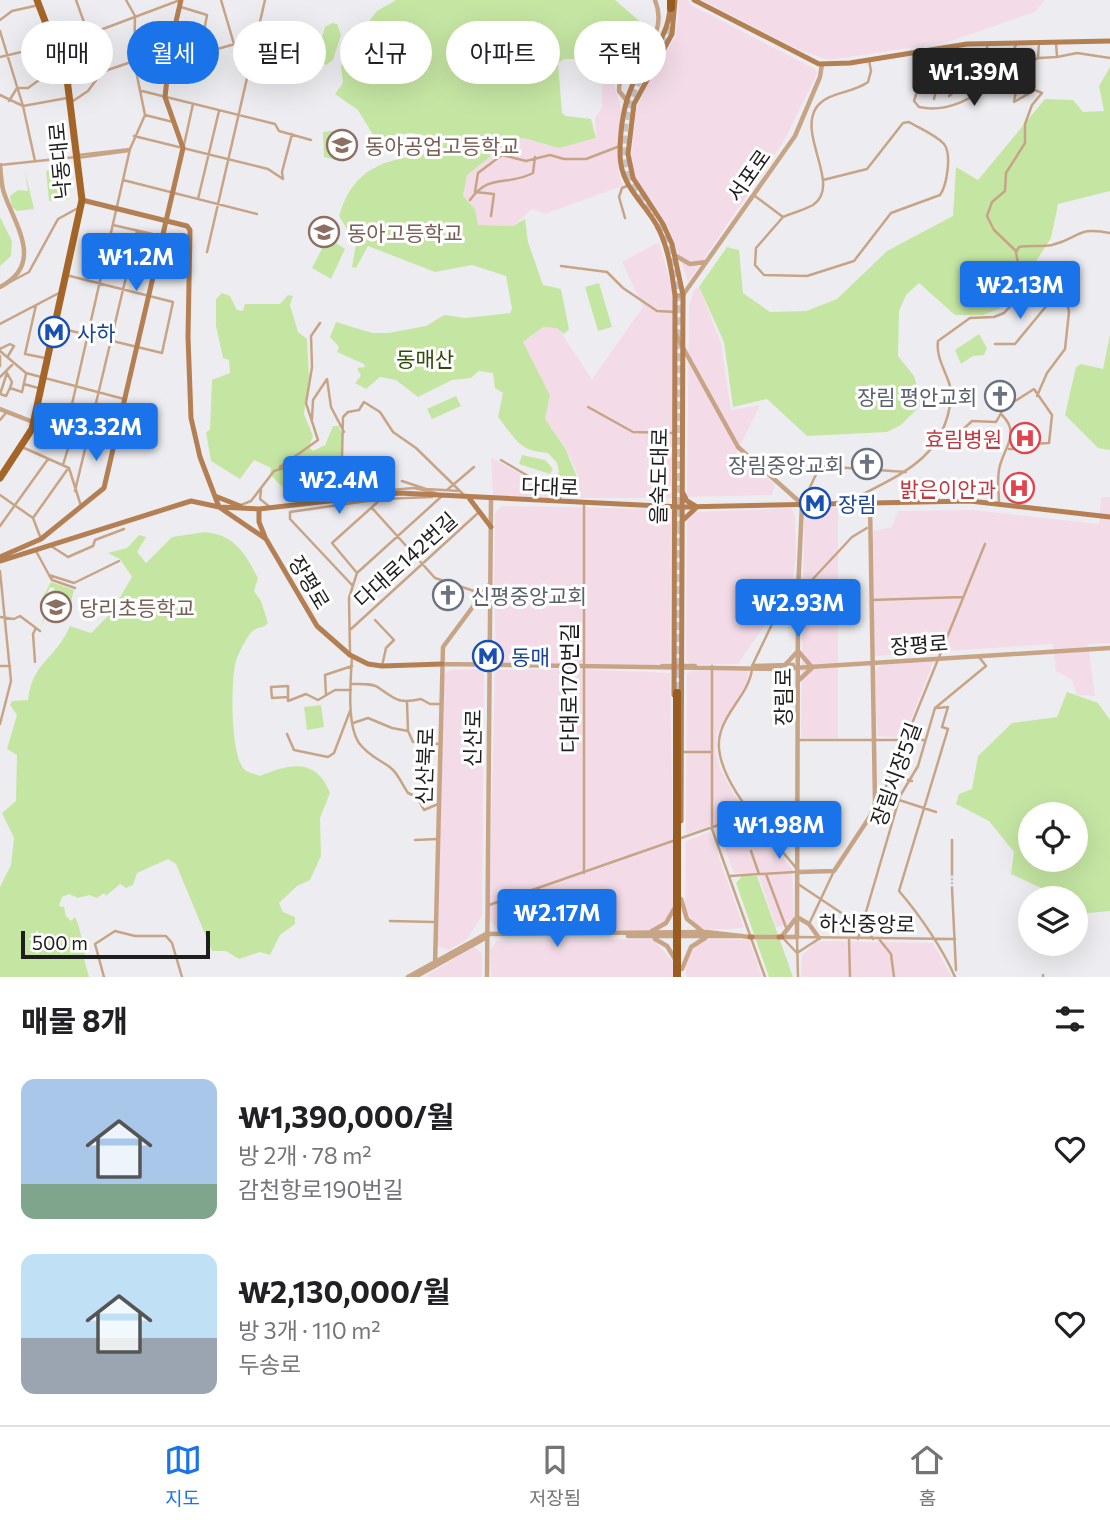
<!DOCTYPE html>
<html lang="ko">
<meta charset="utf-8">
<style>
body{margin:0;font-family:Commissioner,"Noto Sans KR",sans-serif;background:#f2f2f2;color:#202124;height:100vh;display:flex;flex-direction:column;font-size:26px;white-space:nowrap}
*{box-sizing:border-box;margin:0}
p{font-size:23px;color:#757577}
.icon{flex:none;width:38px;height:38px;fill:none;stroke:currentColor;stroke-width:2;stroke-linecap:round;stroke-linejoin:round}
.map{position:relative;height:977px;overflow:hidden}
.sheet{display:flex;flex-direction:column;background:#fff;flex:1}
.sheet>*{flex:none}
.hud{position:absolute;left:21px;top:21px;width:700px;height:63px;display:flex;gap:14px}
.controls{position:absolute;left:1018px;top:802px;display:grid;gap:14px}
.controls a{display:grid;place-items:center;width:70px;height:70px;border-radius:50%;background:#fff;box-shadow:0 7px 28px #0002;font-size:35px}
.scale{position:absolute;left:21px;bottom:18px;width:189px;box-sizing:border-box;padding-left:7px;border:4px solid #1e1e1f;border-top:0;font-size:19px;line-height:24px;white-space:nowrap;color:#1e1e1f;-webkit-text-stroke:5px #fff;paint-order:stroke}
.price{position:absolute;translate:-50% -60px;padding:0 16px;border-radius:7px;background:#1a73e8;color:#fff;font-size:23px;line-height:46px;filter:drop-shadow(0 2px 4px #0008)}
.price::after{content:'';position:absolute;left:50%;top:42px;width:21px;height:16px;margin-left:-10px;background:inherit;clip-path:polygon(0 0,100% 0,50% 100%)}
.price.active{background:#222;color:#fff}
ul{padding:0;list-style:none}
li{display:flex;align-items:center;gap:21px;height:175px;padding:0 21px}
li span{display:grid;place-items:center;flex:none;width:196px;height:140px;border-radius:14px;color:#555}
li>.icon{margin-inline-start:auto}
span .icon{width:84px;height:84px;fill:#fffc;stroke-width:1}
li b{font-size:30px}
h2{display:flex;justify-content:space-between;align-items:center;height:84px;padding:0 21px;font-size:30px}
.tag{padding:0 24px;border-radius:32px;background:#fff;box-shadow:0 7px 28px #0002;font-size:24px;line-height:63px}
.tag.active{background:#1a73e8;color:#fff}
.tab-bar{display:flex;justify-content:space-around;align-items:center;height:98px;border-top:2px solid #e0e0e0;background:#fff;font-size:19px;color:#757577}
.tab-bar a{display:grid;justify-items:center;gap:4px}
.tab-bar .active{color:#1a73e8}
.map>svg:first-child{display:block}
.industrial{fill:#f3dce8}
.green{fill:#c5e6a3;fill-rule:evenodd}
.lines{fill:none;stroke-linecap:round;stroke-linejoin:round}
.minor-tunnel{stroke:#c4c4c7;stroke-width:2.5;stroke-dasharray:2.5 1.5;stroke-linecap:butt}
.trunk-tunnel{stroke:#c4c4c7;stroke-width:8;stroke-dasharray:8 4;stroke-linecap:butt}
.minor{stroke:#c8a487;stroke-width:2.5}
.tertiary{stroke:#c8a487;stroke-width:4.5}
.secondary{stroke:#b48053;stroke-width:5}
.primary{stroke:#a46528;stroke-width:7}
.trunk{stroke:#985c20;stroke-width:8}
.labels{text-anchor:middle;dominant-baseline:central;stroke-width:6;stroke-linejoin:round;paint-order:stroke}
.education-label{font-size:21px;fill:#785e54;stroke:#fff;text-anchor:start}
.street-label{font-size:21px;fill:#1e1e1f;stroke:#fff}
.transit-label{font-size:21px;fill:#164399;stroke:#fff;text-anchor:start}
.park-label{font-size:21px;fill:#304b07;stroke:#fff}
.worship-label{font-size:21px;fill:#5b616d;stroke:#fff;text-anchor:end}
.health-label{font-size:21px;fill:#be3a42;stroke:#fff;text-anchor:end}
</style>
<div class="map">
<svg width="1110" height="977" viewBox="0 0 1110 977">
<rect width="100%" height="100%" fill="#ededf1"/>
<path class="industrial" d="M679 0H688L691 5 815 69 817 74 784 141 688 282 670 230 637 181 631 164 636 109 655 68 676 36Z
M702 0H1045L1035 12 948 42 829 60 799 50Z
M620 61 613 81 621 110 618 168 622 186 545 214 532 209 513 226 478 225 475 210 462 196 467 175 490 157 477 135 496 143 523 138 546 145 596 138 595 117 602 108 603 66 606 62Z
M659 242 671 284 674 318 672 498H493L491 457 555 494 572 488 579 477 565 447 545 419 550 395 523 342 543 327 558 328 592 379 643 307 622 262Z
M699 287 721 343 731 410 760 405 736 454 775 484 772 495 687 497 689 306 695 289Z
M1101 497H1110V643L1088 644 1095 696 1077 695 1072 680 1056 671 1053 644 875 656 873 531 892 527 898 511 973 510 1099 524Z
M502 506 664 509 671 512 670 662 655 665 501 662 496 657 494 576 495 513Z
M791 508 795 515 796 556 792 585 738 664 691 665 686 660 687 516 695 512Z
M814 508H838V738H801L804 517Z
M934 660 904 738 877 736 875 671 881 665Z
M478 669 484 674 482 916 467 939 449 950 437 946 444 674 450 670Z
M573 669 670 673 674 905 665 923 653 930H499L489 919 495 673 499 670Z
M747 670 749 680 717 733 716 750 719 766 734 795 792 869 794 918 784 926 776 927 758 873H734L716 824 686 834 687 674 691 671Z
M710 832 744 928 707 930 696 925 685 909 686 841Z
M653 939 673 962V977H491L490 950 497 941Z
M707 939 749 940 762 977H686V961L693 948Z
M816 941 933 943 952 977H801L802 956Z
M474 947 482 953V977H424Z"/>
<path class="green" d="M396 0H615L644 25 641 31 634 27 626 40 637 49C623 65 585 58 564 59L558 63 562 113 566 116 591 119 596 138 559 148 523 138 496 143 478 135 479 141 487 145 490 157 467 175 463 196 475 209 478 225 513 226 525 219 528 242 543 285 561 289 569 329 564 334 557 328 543 327 523 342 550 395 545 419 565 448 577 477 570 487 561 489 551 482 559 472 557 463 548 453C518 451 516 439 498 417L503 393 495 388 493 373 479 371 471 378 452 380 418 397 396 380 380 377 366 389 355 383 361 376 357 368 365 367 364 364 337 352 339 347 330 337 336 322 372 333H388L426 326 444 315 466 318 510 313 512 309 506 276 472 265 435 272 368 246 356 268 352 267 356 244 339 216C354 167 383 160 429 154L433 144 426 136 411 133 375 138 358 110 335 94 343 83 341 67 349 29 362 30 377 11Z
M332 23 337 24 341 35 333 60 326 65 316 59 325 27Z
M1110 67V191L1058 204 1051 238 1008 305 983 315H955L919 283 906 295 899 311 898 356 914 376 922 404 901 425 887 432 807 436 767 399 733 407 724 342 699 287 727 247 739 250 743 293 770 312 806 311 837 299 887 251 953 216 956 167 978 180 1045 99 1073 100 1083 112 1104 111 1099 86Z
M341 130 345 159 344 162 324 157 323 132Z
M65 169 69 199 49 201 46 171Z
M25 171 34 209 17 211 12 207 10 196 18 190 28 191Z
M0 217 12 241 11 256 0 266Z
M328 237 345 249 331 279 312 268Z
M599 283 612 327 598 331 585 287Z
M222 293 230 296 237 310 243 311 245 304H280L288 295 293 296 290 305 298 332 307 339 309 376 304 414 313 436 309 447 313 451 325 445 333 426H339L342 435V479L336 485 289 494 270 474 271 468 254 460 240 479 211 461 206 432 210 430 212 380 230 373 229 360 223 358 216 326V299Z
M979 334 987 348 984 355 973 356 961 364 955 350Z
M1110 335V450L1098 448 1065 415 1076 367 1081 364 1103 369Z
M456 396 461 406 432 419 427 409Z
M522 455 545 460 553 469 550 474 519 464Z
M205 532C235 535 245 553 258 578L254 591 261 601 268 623C263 629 260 626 254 630 248 634 240 651 237 658 230 675 230 758 245 770 248 773 256 774 260 776 289 764 316 757 330 793L320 818 321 856 310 880 297 886 279 903 283 912 295 917V924L280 935 270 955 260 952 239 959 226 951H212L176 864 168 859 137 873 133 885 126 888 120 884 106 896 104 893 97 898 89 895 78 898 69 894 62 897 59 906 64 907 66 916 71 921 75 917C81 927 80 940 86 949L84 959 89 977H0V887L11 865 14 838 2 813 16 801 17 755 7 749 17 715 10 705 12 701 28 700C32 662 56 659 70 626L91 633 110 614 132 577 120 559 108 553 127 548 139 535 146 537 137 552 146 563 172 537Z
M51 582 74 590 69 610 48 601 55 588 50 587 43 601 50 604 41 628 46 609 39 604Z
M1067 692 1098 703 1110 720V911L1088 913 1076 936V898H1055L1054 894 1011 874 1014 852 989 821 956 804 959 794 972 789 978 756 1012 723 1057 717ZM1031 814H1076V859H1031Z
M321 705 324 727 307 730 304 707Z
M742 876H757L793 977H769L768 974 736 883Z"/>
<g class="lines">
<path class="minor-tunnel" d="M952 874V888"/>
<path class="trunk-tunnel" d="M628 173 655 215
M628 179C619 149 623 105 640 78 653 57 668 40 671 15
M658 225C691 272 678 370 677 425
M677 526V693
M679 529V420"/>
<path class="minor" d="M76 0 102 72
M221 0 234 44
M181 7 207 15 200 54
M0 20 12 11 39 5
M0 31 23 106 35 161
M1056 42 1057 57 1077 53 1110 58
M187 44 201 41
M55 47 180 0
M33 50 40 79
M0 57 51 45
M1039 58 1057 57
M920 82 914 101 919 107C964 117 999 73 1038 58L1039 43
M142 91 275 124 279 131 311 140
M0 95 23 106 67 98
M972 95V85L979 74 1005 65 1016 45
M949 96 964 83 973 84
M934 99 938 82C957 76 984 65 988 44
M9 101 17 88H28L42 78 64 79
M73 101 88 91 102 72 134 61 200 54 256 38
M145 115 173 122
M134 136 268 169 283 179 282 172 292 134
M184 145 193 104
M78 155 130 149
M77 158 129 151
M0 165 76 157
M123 180 257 214
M475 192 478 173 502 155 526 161 550 155 564 159H586L620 146
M475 192 494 194 491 216
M755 196 783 217C792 213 804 210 813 205 842 186 798 136 816 108 828 91 852 94 868 82L871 71 869 60
M198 199 219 111
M470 200C490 172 507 187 533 173L535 157
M783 217 756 248 755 265 764 275 807 276 854 261 891 213 940 195C947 185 952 154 944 144 936 135 919 128 909 122L903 123 867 169 823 180
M625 218 619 197 622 188 627 186
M113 225 161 236
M1016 251 994 230 987 216 992 202 1005 191 1006 173 1025 143V124L1032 105 1042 93 1035 90 1014 102 1020 67
M207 252 265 0
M1016 252 1019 247C1030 245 1042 247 1052 245 1081 238 1076 226 1110 233
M561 266 607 272 623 288 657 311 676 312
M10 282 29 272 58 219 78 208
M1026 289 1036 278 1040 298 1048 304 1068 306 1069 312 1065 349 1047 373 1037 396
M36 305 25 354 45 358
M0 324 59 293
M55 327 162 353 173 302 66 275
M995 344H1015L1048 304
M0 349 10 344 14 346 8 356
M0 351 26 373 124 399
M0 356V366
M7 373 0 394 6 396 10 388
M7 373 12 382 10 388
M0 377 12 365
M24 384 38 388
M10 388 22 392 26 374
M588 407 633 432 672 433
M312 419 313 400 327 379 331 407 344 432
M0 420 6 413
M88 437 114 443
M938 442 956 436 972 421 996 422 1004 408 1034 389 1052 415 1049 443 1033 444 1028 449H1009
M22 447 69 468 81 506
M501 460 560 495V500
M63 465 78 415 70 413 130 149 145 115 134 61 135 16 126 0
M280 467 318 440 306 403 312 367 311 336 320 323
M274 471C296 462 322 469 342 458L343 417 348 412 359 410 364 402 380 412 393 432 416 448 464 495
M402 481 426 489 460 491
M261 490 260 499 270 507
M447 490 474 467
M75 491 137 231
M344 494 414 488 436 493
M0 495 33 518 41 539
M584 502V873
M848 502C897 475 944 462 951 398 953 379 935 362 938 341L970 318 994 317 1004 313 1026 289 1022 286 1016 252
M802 504 820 466 906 472
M999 504C999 493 997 481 999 470 1002 449 1022 435 1002 415
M241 505 251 501 274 471
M372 508 435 578 483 594
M33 518 67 470
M0 526 48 459
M51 546 68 557 93 546 95 540 124 529
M36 551 49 575 74 583 119 561
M0 571 11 681 0 724
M357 573 332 543 381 499
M49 575 52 580 75 588
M352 585 290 519V512L381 499 432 497
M871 600 963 597
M0 617 14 619 20 616 40 631
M375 620 394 640 386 648 382 666
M351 629 478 513
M350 653 349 598 357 573 442 496
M352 656C351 678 346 724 359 743 370 758 384 761 393 770 399 776 403 786 408 793L417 797 424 810 438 804
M35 662 33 634 36 628
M753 664 785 597 811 581 852 537 867 528
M0 666H10
M712 666V829L765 977
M752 669C749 693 728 708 721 731 706 773 772 838 797 869
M351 684C360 684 373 683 379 688 396 700 399 704 421 699L430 704H441
M326 695 325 675 352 666
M288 697 272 698 271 687 288 686V701L306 694 318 700 335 690H351
M407 702 408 731 413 742 440 744
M937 708 948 707 942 727 948 729 899 891C919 914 943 949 955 977
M353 723 368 718 392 728 408 731
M287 734 294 750 328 757 334 753 350 711
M798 740H924
M684 752H712
M891 775 912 781
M880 800 884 802 893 798 936 812
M875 803 880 800 891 775 985 544
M415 840 437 839
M952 840V874
M760 874 795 872
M766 874 787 930
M730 876 759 874 751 851
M798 884 867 930 873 939
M952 888 956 970
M489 905 753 813
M390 921 434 922
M809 924 834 871
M782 937 797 953 817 940
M849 939 850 977
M858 939 900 796 918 766 935 708 986 666 979 657
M879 939 891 954 894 977
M104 977 95 944 115 931 135 936H166L172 943 182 977
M798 977 797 937 955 939
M1043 977V975"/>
<path class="tertiary" d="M628 102 619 91 620 75C624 67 629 65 636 60 655 45 664 22 655 0
M0 165C1 175 1 184 4 193 15 225 45 264 0 287
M676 256 690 264 706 262
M675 296 683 295 795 136 820 77 822 64
M676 335 738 447 802 504 798 590 797 937H782
M0 409 33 422
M442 664 778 669 1110 648
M785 665 798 651 810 665
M662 666H695
M753 666 793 665
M799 680 813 667
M799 872 834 871 871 815 875 803 870 503
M681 899 687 919 702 931
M652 931 666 923 674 909
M628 936H742
M782 936 797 917 809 924 819 938
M752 937H779
M655 939 667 946 675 959
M435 965 443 647 489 585
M682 969 691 947 705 938
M408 977 486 934 706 932 750 937
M415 977 487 937
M487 977 491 499"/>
<path class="secondary" d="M675 0 672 34 634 104 628 154 633 178 663 224 672 244 683 295 681 821
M694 0 819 64 850 63 967 44 1110 41
M670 5C670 39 645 58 632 86 623 107 620 132 620 154 620 185 642 200 656 224 668 245 672 272 675 296L674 695
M82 200 187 226 190 230 188 337 191 418 200 457 219 507 266 539 317 626 350 655 368 664 382 666 442 664
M215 496 240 506
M469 498 491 527
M259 509V522L265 537
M682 521 697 507 687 501 683 493
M0 557 41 539 104 488 183 148 165 97 171 43 181 0
M0 561 191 501 219 507 259 509 399 493 681 507 970 501 1110 517
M750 937H752
M779 937H782"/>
<path class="primary" d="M0 478 32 429 82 200 67 79 37 0"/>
<path class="trunk" d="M671 0V8
M677 977V693"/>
</g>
<defs>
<g id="school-ring" transform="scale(1.575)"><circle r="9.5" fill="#fff" stroke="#8d6e63" stroke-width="1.5"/><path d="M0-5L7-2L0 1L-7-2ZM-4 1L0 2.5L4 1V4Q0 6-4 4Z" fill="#8d6e63"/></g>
<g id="metro-ring" transform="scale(1.575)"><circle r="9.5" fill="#fff" stroke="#1a4fb4" stroke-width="1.5"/><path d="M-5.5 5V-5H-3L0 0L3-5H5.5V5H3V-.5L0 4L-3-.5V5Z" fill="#1a4fb4"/></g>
<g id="church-ring" transform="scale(1.575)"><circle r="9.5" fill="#fff" stroke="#6b7280" stroke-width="1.5"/><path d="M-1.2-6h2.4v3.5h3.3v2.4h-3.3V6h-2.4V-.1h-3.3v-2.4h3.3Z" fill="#6b7280"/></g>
<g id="hospital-ring" transform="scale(1.575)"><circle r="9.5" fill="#fff" stroke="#e0444e" stroke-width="1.5"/><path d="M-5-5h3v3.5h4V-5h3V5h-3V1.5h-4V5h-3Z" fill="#e0444e"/></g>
</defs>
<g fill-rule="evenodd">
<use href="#school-ring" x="342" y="145"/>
<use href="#school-ring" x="324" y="232"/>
<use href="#metro-ring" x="54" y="332"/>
<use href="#church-ring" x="1000" y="396"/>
<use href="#hospital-ring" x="1025" y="438"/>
<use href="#church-ring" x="867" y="464"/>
<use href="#hospital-ring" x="1019" y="488"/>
<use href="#metro-ring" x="815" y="503"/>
<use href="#church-ring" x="448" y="595"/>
<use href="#school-ring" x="56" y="607"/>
<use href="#metro-ring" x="488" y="656"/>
</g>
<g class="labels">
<g class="education-label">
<text x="365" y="145">동아공업고등학교</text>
<text x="347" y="232">동아고등학교</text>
<text x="79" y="607">당리초등학교</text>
</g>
<g class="street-label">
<text transform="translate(59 161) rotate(-95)">낙동대로</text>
<text transform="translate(748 175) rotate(-55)">서포로</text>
<text transform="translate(658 476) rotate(-89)">을숙도대로</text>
<text transform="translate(550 486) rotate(2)">다대로</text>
<text transform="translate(405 559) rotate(-42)">다대로142번길</text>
<text transform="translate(310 582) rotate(59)">장평로</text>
<text transform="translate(919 644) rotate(-4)">장평로</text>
<text transform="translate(568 688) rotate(-90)">다대로170번길</text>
<text transform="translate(782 697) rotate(-90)">장림로</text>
<text transform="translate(472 738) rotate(-89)">신산로</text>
<text transform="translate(424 766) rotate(-88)">신산북로</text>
<text transform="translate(895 774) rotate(-70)">장림시장5길</text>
<text transform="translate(867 923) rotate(1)">하신중앙로</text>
</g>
<g class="transit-label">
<text x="77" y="332">사하</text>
<text x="838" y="503">장림</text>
<text x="511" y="656">동매</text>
</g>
<g class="park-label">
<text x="425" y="358">동매산</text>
</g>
<g class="worship-label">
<text x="977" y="396">장림 평안교회</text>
<text x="844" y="464">장림중앙교회</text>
<text x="471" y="595" text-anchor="start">신평중앙교회</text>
</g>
<g class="health-label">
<text x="1002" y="438">효림병원</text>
<text x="996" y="488">밝은이안과</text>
</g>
</g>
</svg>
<div class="controls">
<a><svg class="icon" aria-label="locate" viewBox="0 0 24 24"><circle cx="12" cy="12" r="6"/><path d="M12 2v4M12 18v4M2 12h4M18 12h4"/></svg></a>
<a><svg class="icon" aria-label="layers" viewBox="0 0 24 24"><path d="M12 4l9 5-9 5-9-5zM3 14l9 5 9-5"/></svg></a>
</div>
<div class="scale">500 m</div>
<b class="price active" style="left:974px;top:108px">₩1.39M</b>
<b class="price" style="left:136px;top:293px">₩1.2M</b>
<b class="price" style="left:1020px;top:321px">₩2.13M</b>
<b class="price" style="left:96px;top:463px">₩3.32M</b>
<b class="price" style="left:339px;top:516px">₩2.4M</b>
<b class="price" style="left:798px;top:639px">₩2.93M</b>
<b class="price" style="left:779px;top:861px">₩1.98M</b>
<b class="price" style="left:557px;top:949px">₩2.17M</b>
<div class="hud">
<a class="tag">매매</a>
<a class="tag active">월세</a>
<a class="tag">필터</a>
<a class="tag">신규</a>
<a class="tag">아파트</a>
<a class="tag">주택</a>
</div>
</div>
<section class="sheet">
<h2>매물 8개<svg class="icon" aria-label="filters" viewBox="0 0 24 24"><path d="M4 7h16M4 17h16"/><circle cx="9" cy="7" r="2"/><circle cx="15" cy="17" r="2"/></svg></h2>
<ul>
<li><span style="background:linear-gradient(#a9c7e8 75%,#7fa58c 0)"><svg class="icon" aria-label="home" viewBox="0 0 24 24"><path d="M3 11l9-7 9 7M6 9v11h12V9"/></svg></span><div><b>₩1,390,000/월</b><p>방 2개 · 78 m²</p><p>감천항로190번길</p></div><svg class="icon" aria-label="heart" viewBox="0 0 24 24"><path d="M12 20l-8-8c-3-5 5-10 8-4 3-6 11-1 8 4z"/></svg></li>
<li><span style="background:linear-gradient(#bfe0f5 60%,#9aa5b1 0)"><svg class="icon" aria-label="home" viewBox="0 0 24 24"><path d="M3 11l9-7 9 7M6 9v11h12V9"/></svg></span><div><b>₩2,130,000/월</b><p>방 3개 · 110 m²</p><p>두송로</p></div><svg class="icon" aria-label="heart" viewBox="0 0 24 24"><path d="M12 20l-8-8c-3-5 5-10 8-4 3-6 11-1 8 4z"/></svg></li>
</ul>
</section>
<nav class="tab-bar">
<a class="active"><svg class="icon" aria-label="map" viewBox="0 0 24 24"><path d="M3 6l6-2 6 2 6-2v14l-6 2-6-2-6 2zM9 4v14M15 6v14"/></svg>지도</a>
<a><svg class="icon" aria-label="saved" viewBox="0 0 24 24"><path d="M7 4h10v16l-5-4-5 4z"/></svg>저장됨</a>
<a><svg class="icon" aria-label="home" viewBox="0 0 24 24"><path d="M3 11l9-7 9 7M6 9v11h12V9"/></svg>홈</a>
</nav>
